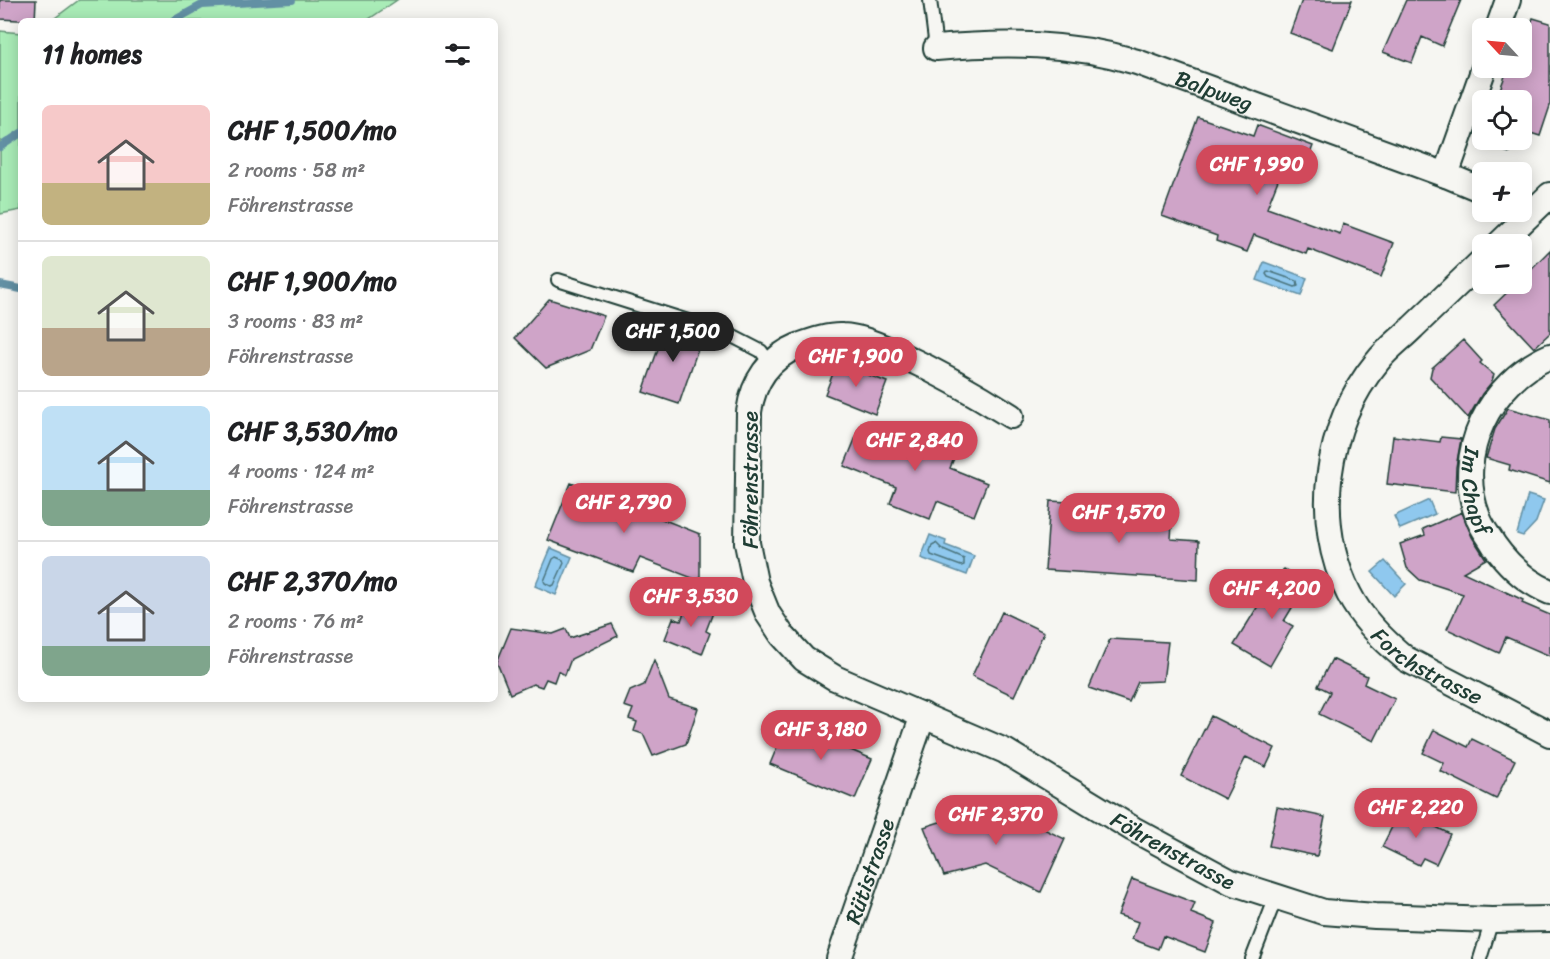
<!DOCTYPE html>
<meta charset="utf-8">
<style>
body{margin:0;font-family:Sriracha,sans-serif;background:#f2f2f2;color:#202124;height:100vh;display:flex;flex-direction:column;font-size:22px;white-space:nowrap}
*{box-sizing:border-box;margin:0}
p{font-size:20px;color:#757577}
.icon{flex:none;width:33px;height:33px;fill:none;stroke:currentColor;stroke-width:2;stroke-linecap:round;stroke-linejoin:round}
.map{position:relative;flex:1;overflow:hidden}
.sheet{position:absolute;left:18px;top:18px;width:480px;height:684px;display:flex;flex-direction:column;background:#fff;border-radius:9px;box-shadow:0 3px 15px #0003}
.sheet>*{flex:none}
.needle{width:39px;rotate:296deg}
.buttons{position:absolute;left:1472px;top:18px;display:grid;gap:12px}
.buttons a{display:grid;place-items:center;width:60px;height:60px;border-radius:9px;background:#fff;box-shadow:0 3px 15px #0003;font-size:30px}
.price{position:absolute;translate:-50% -51px;padding:0 14px;border-radius:21px;background:#d1495b;color:#fff;font-size:20px;line-height:39px;filter:drop-shadow(0 2px 3px #0008)}
.price::after{content:'';position:absolute;left:50%;top:36px;width:18px;height:14px;margin-left:-9px;background:inherit;clip-path:polygon(0 0,100% 0,50% 100%)}
.price.selected{background:#222;color:#fff}
ul{padding:0;list-style:none}
li{display:flex;align-items:center;gap:18px;height:150px;padding:0 24px}
li+li{border-top:2px solid #e0e0e0}
li span{display:grid;place-items:center;flex:none;width:168px;height:120px;border-radius:9px;color:#555}
li>.icon{margin-inline-start:auto}
span .icon{width:72px;height:72px;fill:#fffc;stroke-width:1}
li b{font-size:26px}
h2{display:flex;justify-content:space-between;align-items:center;height:72px;padding:0 24px;font-size:26px}
.map>svg:first-child{display:block}
.green{fill:#a9ecb7;stroke:#649476;stroke-width:1.5}
.water{fill:#8fc8ee;stroke:#6290a4;stroke-width:1.5}
.lines{fill:none;stroke-linecap:round;stroke-linejoin:round}
.shore{stroke:#4c757e;stroke-width:1.5}
.stream{stroke:#6290a4;stroke-width:8}
.building{fill:#cfa4c8;stroke:#1f3d34;stroke-width:1.5}
.lane-casing{stroke:#1f3d34;stroke-width:16}
.street-casing{stroke:#1f3d34;stroke-width:28}
.lane{stroke:#f6f6f2;stroke-width:12}
.street{stroke:#f6f6f2;stroke-width:24}
.labels{text-anchor:middle;dominant-baseline:central;stroke-width:4.5;stroke-linejoin:round;paint-order:stroke}
.street-label{font-size:22px;fill:#1f3d34;stroke:#f6f6f2}
</style>
<div class="map">
<svg width="1550" height="959" viewBox="0 0 1550 959">
<rect width="100%" height="100%" fill="#f6f6f2"/>
<filter id="ink" filterUnits="userSpaceOnUse"><feTurbulence type="fractalNoise" baseFrequency=".0167" numOctaves="2"/><feDisplacementMap in="SourceGraphic" scale="12" xChannelSelector="R" yChannelSelector="G"/><feConvolveMatrix kernelMatrix="1 2 1 2 8 2 1 2 1" color-interpolation-filters="sRGB"/></filter>
<g filter="url(#ink)">
<path class="green" d="M79 0H397L366 21H51Z
M0 31 21 33V210L0 214Z"/>
<path class="water" d="M1264 262 1307 278 1301 296 1257 280Z
M1528 495 1544 500 1536 522 1523 536 1517 534Z
M1429 500 1435 514 1400 529 1394 516Z
M930 535 946 541 945 545 974 556 967 575 921 558Z
M551 548 572 557 556 595 535 586Z
M1385 561 1406 584 1394 596 1372 572Z"/>
<g class="lines">
<path class="shore" d="M1268 271 1297 281 1298 286 1295 287 1268 277 1266 274Z
M936 543 943 550 964 559V565L961 566 931 555 930 552 932 545Z
M556 557 563 560 564 563 554 585 551 586 545 583 544 581 553 559Z"/>
<path class="stream" d="M173 21 202 5 292 0
M0 147 21 133
M0 285 21 289"/>
</g>
<path class="building" d="M0 0H36L35 21 0 19Z
M1302 0H1352L1333 49 1290 33Z
M1406 0H1461L1442 46 1422 37 1412 63 1383 52Z
M1533 18 1550 23V106L1540 136 1521 130V100H1496L1508 68H1521V40L1525 41Z
M1198 117 1253 136 1257 125 1313 146 1301 177 1282 170 1267 208 1340 234 1343 224 1394 243 1381 277 1308 249 1306 254 1254 235 1247 252 1216 241 1217 236 1162 216Z
M1483 140H1514L1510 153 1482 144Z
M1550 250V333L1534 348 1494 305 1516 284H1521V279Z
M549 299 604 316 590 350 546 368 515 338Z
M667 323 703 334 679 404 643 392Z
M1463 340 1482 361 1480 363 1494 375 1491 383 1482 394 1468 418 1430 377 1432 368Z
M837 363 887 382 875 414 825 394Z
M1508 408 1550 420V483L1509 470 1510 465 1486 458 1495 429Z
M861 425 911 445 915 434 957 451 950 468 987 483 974 516 937 501 930 519 890 503 896 487 844 466Z
M1393 436 1440 442 1441 437 1461 439 1456 467 1455 492 1387 484Z
M571 483 700 534V581L640 558 633 572 548 540Z
M1050 501 1084 503 1087 525 1126 527V506L1173 509 1171 539 1199 541 1198 580 1045 570Z
M1462 512 1472 537 1486 559 1463 572 1523 600 1522 603 1550 615V656L1506 637 1499 653 1447 629 1463 594 1420 580 1407 568 1400 544 1425 535 1423 529Z
M1284 569 1307 583 1284 621 1293 626 1270 666 1234 645 1258 606 1261 607Z
M688 600 714 610 706 631 710 633 702 654 665 639 673 618 681 621Z
M1002 612 1044 632 1014 696 972 676Z
M612 624 618 636 571 659 565 675 558 671 554 682 546 679 542 687 533 684 510 694 497 662 511 628 553 634 566 629 570 638Z
M1110 639 1168 642 1163 681 1138 682 1129 702 1089 688Z
M1332 659 1367 676 1364 684 1395 699 1374 741 1319 714 1330 692 1318 686Z
M654 660 669 699 698 708 686 744 653 756 643 734 634 731 637 722 629 719 633 709 624 706 630 691 644 685Z
M1211 716 1275 748 1266 767 1246 757 1225 799 1181 776Z
M787 723 872 759 855 799 770 764Z
M1434 730 1468 747 1472 739 1515 760 1496 799 1440 771 1444 763 1423 753Z
M993 805 1065 839 1041 892 985 865 944 876 924 827Z
M1277 807 1325 817 1317 856 1269 846Z
M1401 809 1450 834 1436 864 1423 858 1419 865 1382 847Z
M1132 879 1195 903 1191 913 1216 923 1205 952 1163 936 1158 949 1132 939 1138 922 1118 915Z"/>
<g class="lines">
<g class="lane-casing">
<path id="lane" d="M930 0 936 48
M558 280 726 333 761 351 770 363
M1252 959 1276 897
M1480 959 1492 920"/>
</g>
<g class="street-casing">
<g id="street">
<path d="M1498 28 1508 0"/>
<path id="s1" d="M936 48C1003 42 1071 42 1137 62L1446 175 1482 190"/>
<path d="M1446 175 1484 68"/>
<path d="M1499 244 1550 195"/>
<path id="s2" d="M1482 261C1459 283 1436 305 1413 327 1401 339 1387 349 1377 362 1325 425 1312 521 1349 594 1362 620 1384 641 1406 659L1550 734"/>
<path id="s3" d="M1550 356C1490 382 1453 454 1478 517 1481 527 1489 536 1494 545 1509 566 1526 582 1550 592"/>
<path id="s4" d="M1011 416C975 393 938 372 899 354 880 346 863 337 842 336 828 335 811 341 798 346 769 358 753 382 749 412L747 543 755 582 768 614 782 635 804 659 835 678 1005 751 1133 829 1231 882 1324 912 1375 916 1492 920 1550 919"/>
<path id="s5" d="M839 959 923 715"/>
</g>
</g>
<use href="#lane" class="lane"/>
<use href="#street" class="street"/>
</g>
</g>
<g class="labels">
<g class="street-label">
<text stroke="none"><textPath href="#s1" startOffset="285">Balpweg</textPath></text>
<text transform="translate(750 480) rotate(-90)">Föhrenstrasse</text>
<text stroke="none"><textPath href="#s3" startOffset="168">Im Chapf</textPath></text>
<text stroke="none"><textPath href="#s2" startOffset="501">Forchstrasse</textPath></text>
<text stroke="none"><textPath href="#s4" startOffset="1000">Föhrenstrasse</textPath></text>
<text stroke="none"><textPath href="#s5" startOffset="93">Rütistrasse</textPath></text>
</g>
</g>
</svg>
<div class="buttons">
<a><svg class="needle" viewBox="-14 -14 28 28"><path d="M0-13l5 13h-10z" fill="#e53935"/><path d="M0 13l5-13h-10z" fill="#757577"/></svg></a>
<a><svg class="icon" aria-label="locate" viewBox="0 0 24 24"><circle cx="12" cy="12" r="6"/><path d="M12 2v4M12 18v4M2 12h4M18 12h4"/></svg></a>
<a>+</a>
<a>−</a>
</div>
<b class="price" style="left:1257px;top:196px">CHF 1,990</b>
<b class="price selected" style="left:673px;top:363px">CHF 1,500</b>
<b class="price" style="left:856px;top:388px">CHF 1,900</b>
<b class="price" style="left:915px;top:472px">CHF 2,840</b>
<b class="price" style="left:624px;top:534px">CHF 2,790</b>
<b class="price" style="left:1119px;top:544px">CHF 1,570</b>
<b class="price" style="left:1272px;top:620px">CHF 4,200</b>
<b class="price" style="left:691px;top:628px">CHF 3,530</b>
<b class="price" style="left:821px;top:761px">CHF 3,180</b>
<b class="price" style="left:1416px;top:839px">CHF 2,220</b>
<b class="price" style="left:996px;top:846px">CHF 2,370</b>
<section class="sheet">
<h2>11 homes<svg class="icon" aria-label="filters" viewBox="0 0 24 24"><path d="M4 7h16M4 17h16"/><circle cx="9" cy="7" r="2"/><circle cx="15" cy="17" r="2"/></svg></h2>
<ul>
<li><span style="background:linear-gradient(#f6c9c9 65%,#c2b280 0)"><svg class="icon" aria-label="home" viewBox="0 0 24 24"><path d="M3 11l9-7 9 7M6 9v11h12V9"/></svg></span><div><b>CHF 1,500/mo</b><p>2 rooms · 58 m²</p><p>Föhrenstrasse</p></div></li>
<li><span style="background:linear-gradient(#dfe7d0 60%,#b9a48a 0)"><svg class="icon" aria-label="home" viewBox="0 0 24 24"><path d="M3 11l9-7 9 7M6 9v11h12V9"/></svg></span><div><b>CHF 1,900/mo</b><p>3 rooms · 83 m²</p><p>Föhrenstrasse</p></div></li>
<li><span style="background:linear-gradient(#bfe0f5 70%,#7fa58c 0)"><svg class="icon" aria-label="home" viewBox="0 0 24 24"><path d="M3 11l9-7 9 7M6 9v11h12V9"/></svg></span><div><b>CHF 3,530/mo</b><p>4 rooms · 124 m²</p><p>Föhrenstrasse</p></div></li>
<li><span style="background:linear-gradient(#c9d6e8 75%,#7fa58c 0)"><svg class="icon" aria-label="home" viewBox="0 0 24 24"><path d="M3 11l9-7 9 7M6 9v11h12V9"/></svg></span><div><b>CHF 2,370/mo</b><p>2 rooms · 76 m²</p><p>Föhrenstrasse</p></div></li>
</ul>
</section>
</div>
